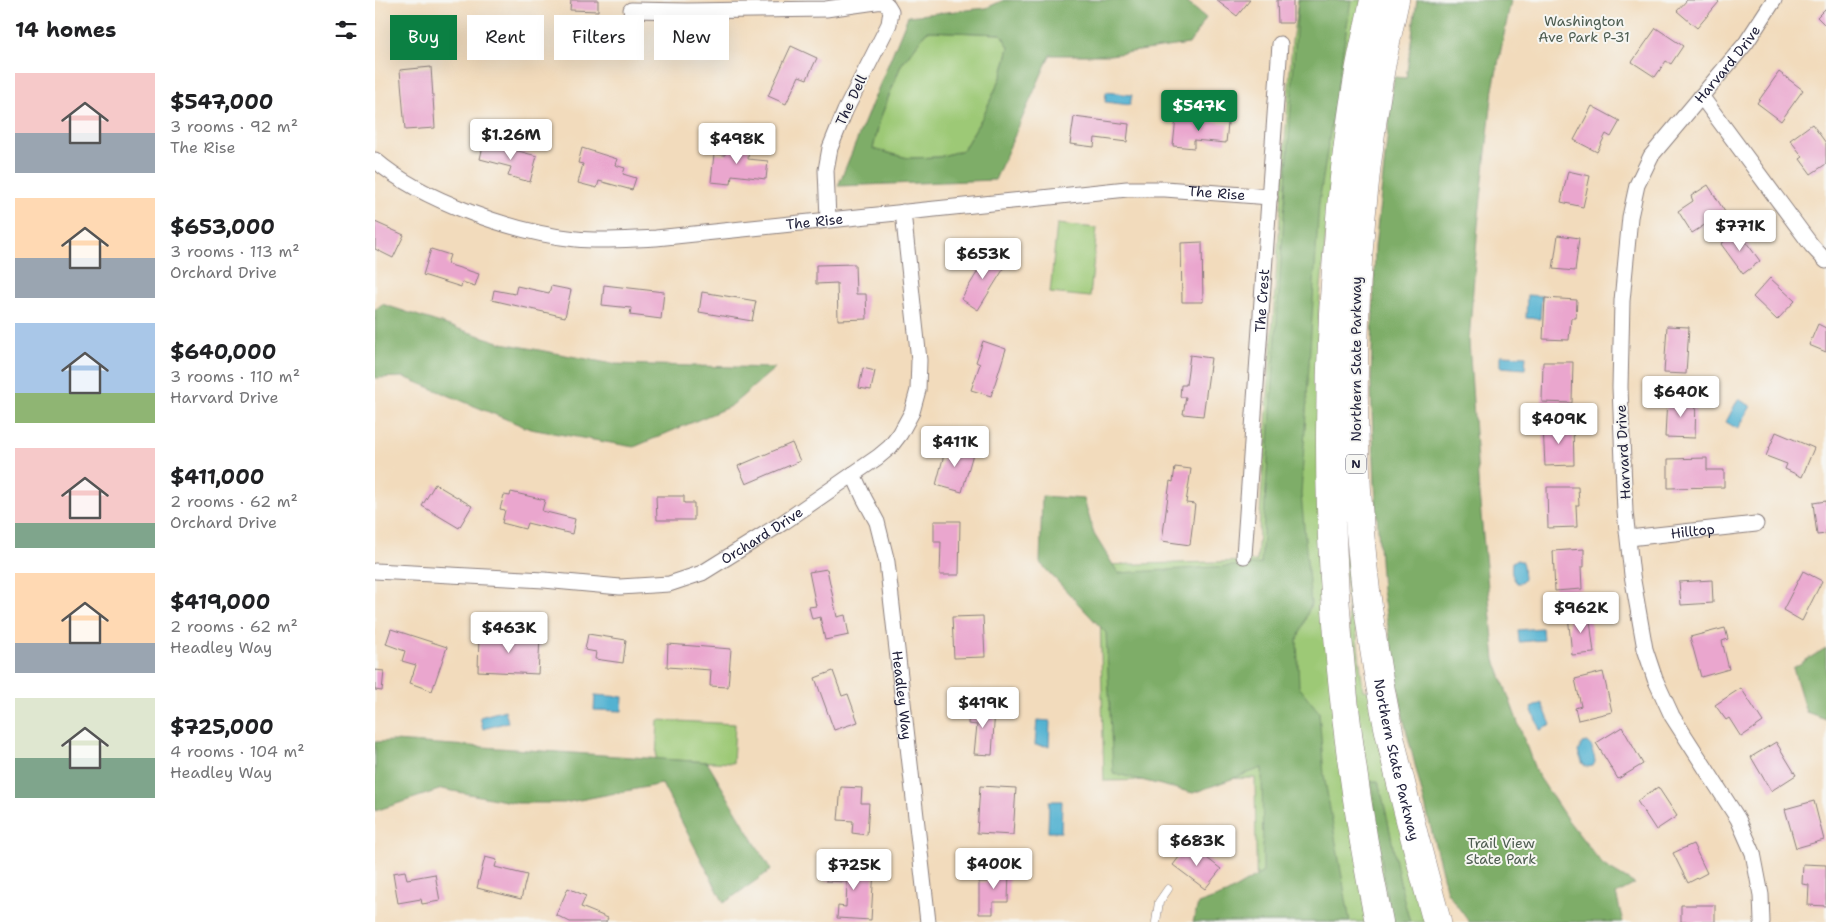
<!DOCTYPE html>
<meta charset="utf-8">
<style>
body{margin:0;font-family:"Shantell Sans",sans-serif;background:#f2f2f2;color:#202124;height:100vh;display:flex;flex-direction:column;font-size:19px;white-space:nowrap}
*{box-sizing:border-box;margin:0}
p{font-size:16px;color:#757577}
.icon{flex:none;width:28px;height:28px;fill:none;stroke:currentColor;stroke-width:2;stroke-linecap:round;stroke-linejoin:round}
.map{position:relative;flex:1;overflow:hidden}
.details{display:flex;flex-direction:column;background:#fff;width:375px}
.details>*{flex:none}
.top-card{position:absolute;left:15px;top:15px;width:475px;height:45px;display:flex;gap:10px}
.price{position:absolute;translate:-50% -42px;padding:0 11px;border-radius:5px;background:#fff;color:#222;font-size:16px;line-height:32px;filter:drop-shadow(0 1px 2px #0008)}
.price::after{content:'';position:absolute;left:50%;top:30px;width:15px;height:11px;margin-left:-8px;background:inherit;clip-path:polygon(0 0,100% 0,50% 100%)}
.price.on{background:#0b8043;color:#fff}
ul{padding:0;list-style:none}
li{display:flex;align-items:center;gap:15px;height:125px;padding:0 15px}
li span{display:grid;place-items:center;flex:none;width:140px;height:100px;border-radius:0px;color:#555}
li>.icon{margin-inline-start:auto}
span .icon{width:60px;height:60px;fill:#fffc;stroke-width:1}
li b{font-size:21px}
h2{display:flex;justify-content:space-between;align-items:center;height:60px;padding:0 15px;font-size:21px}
.tag{padding:0 18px;border-radius:0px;background:#fff;box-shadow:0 5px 20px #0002;font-size:18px;line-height:45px}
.tag.on{background:#0b8043;color:#fff}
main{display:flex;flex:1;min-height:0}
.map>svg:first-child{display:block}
.green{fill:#9dc976;stroke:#607658}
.forest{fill:#7ead67;stroke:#506851;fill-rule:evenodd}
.water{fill:#53b2d1;stroke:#3a6a86}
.building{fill:#eaa6ce}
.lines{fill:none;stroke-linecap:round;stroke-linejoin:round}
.service-casing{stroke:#8a7e7c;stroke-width:9}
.minor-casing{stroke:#8a7e7c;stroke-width:17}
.motorway-casing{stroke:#8a7e7c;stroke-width:29}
.service{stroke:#fff;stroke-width:8}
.minor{stroke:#fff;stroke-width:15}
.motorway{stroke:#fff;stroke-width:28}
.labels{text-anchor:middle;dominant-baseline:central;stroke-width:4;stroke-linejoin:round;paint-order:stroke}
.shield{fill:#f6f6f2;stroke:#626272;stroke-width:1}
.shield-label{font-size:12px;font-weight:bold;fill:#22223b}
.park-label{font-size:14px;fill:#4d5c50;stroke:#f6f6f2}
.street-label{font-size:14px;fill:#22223b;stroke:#f6f6f2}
</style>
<main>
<section class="details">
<h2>14 homes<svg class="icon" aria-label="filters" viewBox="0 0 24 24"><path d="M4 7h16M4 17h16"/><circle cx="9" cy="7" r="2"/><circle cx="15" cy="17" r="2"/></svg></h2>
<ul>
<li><span style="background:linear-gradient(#f6c9c9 60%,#9aa5b1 0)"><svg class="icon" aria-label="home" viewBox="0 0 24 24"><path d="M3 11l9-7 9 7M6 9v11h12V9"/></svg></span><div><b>$547,000</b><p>3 rooms · 92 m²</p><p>The Rise</p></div></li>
<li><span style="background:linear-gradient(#ffd9b3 60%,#9aa5b1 0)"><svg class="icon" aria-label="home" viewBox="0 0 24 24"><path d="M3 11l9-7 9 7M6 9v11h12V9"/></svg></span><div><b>$653,000</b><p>3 rooms · 113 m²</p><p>Orchard Drive</p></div></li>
<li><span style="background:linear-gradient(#a9c7e8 70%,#8fb573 0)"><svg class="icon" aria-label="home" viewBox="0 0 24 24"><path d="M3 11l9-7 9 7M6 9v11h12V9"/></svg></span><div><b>$640,000</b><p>3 rooms · 110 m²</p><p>Harvard Drive</p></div></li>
<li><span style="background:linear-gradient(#f6c9c9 75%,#7fa58c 0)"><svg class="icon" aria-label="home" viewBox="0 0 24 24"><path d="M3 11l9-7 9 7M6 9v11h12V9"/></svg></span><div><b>$411,000</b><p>2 rooms · 62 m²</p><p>Orchard Drive</p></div></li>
<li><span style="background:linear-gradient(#ffd9b3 70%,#9aa5b1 0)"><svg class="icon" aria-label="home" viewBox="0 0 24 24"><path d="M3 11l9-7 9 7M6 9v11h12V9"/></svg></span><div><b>$419,000</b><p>2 rooms · 62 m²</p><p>Headley Way</p></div></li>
<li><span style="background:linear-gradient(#dfe7d0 60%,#7fa58c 0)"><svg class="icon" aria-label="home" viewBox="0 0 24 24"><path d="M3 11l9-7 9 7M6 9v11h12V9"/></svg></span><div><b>$725,000</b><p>4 rooms · 104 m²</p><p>Headley Way</p></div></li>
</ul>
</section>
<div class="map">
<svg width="1451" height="922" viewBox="0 0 1451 922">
<rect width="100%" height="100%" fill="#f6f6f2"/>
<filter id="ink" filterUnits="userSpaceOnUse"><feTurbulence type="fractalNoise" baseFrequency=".02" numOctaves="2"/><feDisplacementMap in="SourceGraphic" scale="10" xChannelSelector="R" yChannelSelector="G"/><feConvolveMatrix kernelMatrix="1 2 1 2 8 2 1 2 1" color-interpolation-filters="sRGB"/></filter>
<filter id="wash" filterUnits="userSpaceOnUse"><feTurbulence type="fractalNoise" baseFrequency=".0096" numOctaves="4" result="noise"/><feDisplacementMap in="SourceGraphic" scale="20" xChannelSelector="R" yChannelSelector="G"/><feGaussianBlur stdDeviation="1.12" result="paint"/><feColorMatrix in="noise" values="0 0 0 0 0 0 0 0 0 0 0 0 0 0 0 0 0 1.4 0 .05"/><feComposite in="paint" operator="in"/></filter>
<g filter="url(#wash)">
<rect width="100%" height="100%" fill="#f2dbbc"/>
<path class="green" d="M923 0H987L955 189 944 310 943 399 991 922H882L880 778 729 781 724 565 882 561 917 41Z
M552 31 626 34 634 47 627 75 608 116 588 150 564 157 533 158 498 149 505 119 526 65Z
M682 224 722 228 715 297 675 293Z
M969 552 973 555 988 690 996 691 1053 922H1012L979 693Z
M283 720 360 724 358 763 281 759Z"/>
<path class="forest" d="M629 0H809L831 18 814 44 735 55H675L620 180 463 186 533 16 611 8ZM552 31 626 34 634 47 627 75 608 116 588 150 564 157 533 158 498 149 505 119 526 65Z
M923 0H976L944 203 926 494 936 604 922 641 924 687 944 712 949 775 975 922H818L823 904 851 894 888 872 887 768 818 793 738 773 731 633 665 563 667 496 709 499 719 534 743 573 886 564Z
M1042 0H1136L1118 89 1103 225 1094 341 1104 494 1120 660 1161 772 1192 819 1228 865 1260 884 1241 894 1248 922H1094L1072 892 1028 717 1007 590 1000 484 996 384 1000 247 1019 77 1031 78Z
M7 304 127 343 238 364 400 368 356 406 259 447 155 429 29 377 0 378V310Z
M1451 648V719L1431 712 1418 668Z
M19 741 332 762 396 870 349 903 287 784 189 803H142L67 789 0 811V742Z
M996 781H1003C1017 828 1021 876 1035 922H1015Z"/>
<path class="water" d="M731 92 757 95 755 105 730 102Z
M1152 295 1167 296 1165 319 1151 318Z
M1126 355 1151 356 1150 369 1126 367Z
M1363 399 1376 406 1363 429 1351 422Z
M1142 560 1147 562C1149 567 1148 573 1149 579L1146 583H1142C1136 576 1136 571 1137 562Z
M1167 628 1168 640 1144 642 1143 630Z
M220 695 248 697 247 711 219 710Z
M1167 703 1176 725 1165 730 1156 708Z
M130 710 133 722 108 729 105 717Z
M662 720 675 721 674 746 660 745Z
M1212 742 1217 747C1217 753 1220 756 1220 762L1218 766 1212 767 1208 764 1203 752 1207 743Z
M674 801H687L686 832H673Z"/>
<g id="blocks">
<path class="building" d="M196 0H223V11L195 10Z
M841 0H875L862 16Z
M902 0H918V23H903Z
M1312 0H1342L1344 2 1322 28 1302 11Z
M1451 8V26L1442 17Z
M1281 28 1308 46 1296 64 1291 61 1280 77 1257 62Z
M416 46 442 58 432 79 424 76 411 104 393 96Z
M56 67 60 128 30 130 25 70Z
M1404 72 1428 90 1406 121 1382 103Z
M1217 106 1245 121 1236 137 1231 134 1222 152 1199 140Z
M699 117 754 124 752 142 720 138 719 147 695 144Z
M801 118 853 123 851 143 819 140V148L798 146Z
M1437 124 1451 143V164L1436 174 1425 159 1428 157 1415 140Z
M109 142 162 156 155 182 133 176 136 167 105 159Z
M351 144 374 147 373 159 393 161 391 179 357 175 356 184 336 182 339 154 350 155Z
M207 148 242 159 240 165 250 168 248 174 261 178 257 190 224 181 222 188 203 183 208 164 203 163Z
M1193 171 1215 176 1208 207 1186 202Z
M1333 185 1350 212 1317 233 1303 211 1318 201 1316 196Z
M0 222 29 235 18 258 0 249Z
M1363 231 1385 261 1368 274 1346 244Z
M1183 235 1204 238 1200 271 1178 269Z
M827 242 828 302H807L806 243Z
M56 249 75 255 72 264 104 274 100 286 87 282 86 287 48 275Z
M608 251 631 265 603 310 586 299 603 271 597 268Z
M480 264 481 294H491L492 319 463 320 462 283 441 284V265Z
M1395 278 1420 301 1402 320 1378 297Z
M229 285 289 292 286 319 255 315 256 308 227 305Z
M142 286 174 293 176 286 196 290 190 317 117 300 119 290 140 294Z
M327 292 381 301 377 321 324 312Z
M1170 298 1202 300 1201 318H1196L1194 340 1168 339Z
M1443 324 1451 328V352L1434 345Z
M1292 326 1314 327 1311 374 1289 373Z
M608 341 631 349 616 396 596 390 605 364 601 362Z
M815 355 836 358 828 416 808 414 811 397H805L806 385H811Z
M1168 362H1198L1197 403 1167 402Z
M488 368 500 371 496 390 484 388Z
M1292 397 1321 398 1320 438 1290 437Z
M1198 424 1199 465 1170 466 1168 425Z
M1401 432 1439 448 1427 477 1410 469 1412 464 1391 456Z
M417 443 425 461 371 484 363 466Z
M589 444 600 447 587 492 561 485 571 447 587 452Z
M1332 458V470H1349V487L1293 488V459Z
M800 467 816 469 811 503 820 504 815 545 787 541 795 481 798 482Z
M60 484 97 506 84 528 47 506Z
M1172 487H1203L1204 505H1201L1202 527 1173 528Z
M136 492 170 500 167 511 200 519 197 534 152 523 150 529 127 523 130 510 125 509 129 495 135 496Z
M281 496H309V503H319V520H282Z
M1451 501V534L1442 535 1438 503Z
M559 521H585L584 575H565L566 542H559Z
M1209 549V567H1206L1207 589 1180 591 1178 551Z
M452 569 462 617 470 615 474 635 450 640 445 617 437 619 434 607 441 606 434 572Z
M1428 571 1447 581 1427 621 1408 610Z
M1337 580 1338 603 1306 605 1304 582Z
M1214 612 1219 653 1197 655 1193 615Z
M608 616 610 657 579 658 577 617Z
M1350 628 1353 639 1347 641 1354 669 1326 677 1315 637Z
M16 629 72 647 57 691 35 683 41 665 27 661 30 651 11 644Z
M213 634 251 640 248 663 220 659 221 652 210 650Z
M104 635 165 638 163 674 103 671Z
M293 644 356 649 353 687 335 686 336 670 292 667Z
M0 670 9 671 7 691 0 690Z
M458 671 467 696 473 694 483 722 459 730 440 678Z
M1228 672 1237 712 1203 720 1200 708 1206 706 1200 679Z
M1366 688 1388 722 1366 737 1354 718 1351 720 1340 705Z
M594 707 620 709 617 755 599 754 602 725 593 724Z
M1247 727 1268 764 1243 779 1221 743Z
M1401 742 1421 775 1396 791 1376 757Z
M605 786 641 788 638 835 602 833Z
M466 787 487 788 486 803H494L492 835 477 833 478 821 463 820Z
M1283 787 1302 816 1281 830 1262 801Z
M1439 801 1449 840 1421 848 1410 809Z
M814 844 846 869 830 889 798 865Z
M1318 844 1332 873 1313 883 1298 853Z
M110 857 122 860 120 867 152 875 146 899 102 888Z
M1428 864 1451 865V906L1433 905 1434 885 1427 884Z
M452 866 499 869 496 920 462 918 463 906 471 907 472 882 451 881Z
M612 869H634L633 902H618V914H604V882H612Z
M30 871 32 879 60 874 65 901 47 904 46 899 23 903 18 873Z
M193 888 211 896 206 907 233 918 231 922H195L181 915Z
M1306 905H1340V922H1306Z"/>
</g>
</g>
<g filter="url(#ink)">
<use href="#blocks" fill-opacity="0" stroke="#8a7e7c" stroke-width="1"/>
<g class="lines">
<g class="service-casing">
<path id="service" d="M781 922 784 902 793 889"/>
</g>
<g class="minor-casing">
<g id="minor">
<path d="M256 10 312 11 451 9 508 1 513 6 516 11 514 24 470 111 455 148 451 170 453 219"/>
<path d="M1326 96 1437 246 1451 261"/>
<path id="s1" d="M0 160C46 200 140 233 201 239 227 242 254 239 281 238L752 189H790L895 197"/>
<path id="s2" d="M478 474 489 498 502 522 512 562 553 922"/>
<path id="s3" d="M1254 538 1381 524"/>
<path id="s4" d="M869 556 905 44"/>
<path id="s5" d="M0 571 169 580 245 587 294 584 327 573 409 522 464 484 503 457 515 447 525 434 537 412 543 390 544 360 528 212"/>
<path id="s6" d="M1387 922 1386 895 1378 853 1363 819 1297 716 1280 679 1270 649 1257 575 1250 512 1245 387 1247 301 1255 217 1262 185 1276 156 1371 43 1399 0"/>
</g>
</g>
<g class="motorway-casing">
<g id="motorway">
<path d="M999 0C994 26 987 52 983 78 969 156 963 235 958 314 948 517 963 723 1004 922"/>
<path id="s7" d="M1020 0C1015 24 1009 49 1005 73 969 287 969 509 1012 722 1026 789 1044 856 1062 922"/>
</g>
</g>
<use href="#service" class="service"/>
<use href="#minor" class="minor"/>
<use href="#motorway" class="motorway"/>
</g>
</g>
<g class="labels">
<rect class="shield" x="971" y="454.5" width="20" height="19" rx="4"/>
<g class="shield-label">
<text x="981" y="464">N</text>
</g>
<g class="park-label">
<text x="1209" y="21">Washington<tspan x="1209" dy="16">Ave Park P-31</tspan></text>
<text x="1126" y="843">Trail View<tspan x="1126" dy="16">State Park</tspan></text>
</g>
<g class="street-label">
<text stroke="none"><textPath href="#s6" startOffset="920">Harvard Drive</textPath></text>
<text transform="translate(476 100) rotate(-65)">The Dell</text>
<text stroke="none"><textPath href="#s1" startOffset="862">The Rise</textPath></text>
<text stroke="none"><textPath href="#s1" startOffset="458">The Rise</textPath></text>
<text stroke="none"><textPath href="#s4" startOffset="256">The Crest</textPath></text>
<text transform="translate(981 359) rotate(-90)">Northern State Parkway</text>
<text transform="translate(1248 452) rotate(-93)">Harvard Drive</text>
<text stroke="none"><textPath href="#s3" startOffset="64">Hilltop</textPath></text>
<text stroke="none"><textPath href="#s5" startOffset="400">Orchard Drive</textPath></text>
<text stroke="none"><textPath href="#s2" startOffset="229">Headley Way</textPath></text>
<text stroke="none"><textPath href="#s7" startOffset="766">Northern State Parkway</textPath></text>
</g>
</g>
</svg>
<b class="price on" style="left:824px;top:132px">$547K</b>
<b class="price" style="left:136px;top:161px">$1.26M</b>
<b class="price" style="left:362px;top:165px">$498K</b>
<b class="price" style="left:1365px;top:252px">$771K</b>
<b class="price" style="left:608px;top:280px">$653K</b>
<b class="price" style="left:1306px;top:418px">$640K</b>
<b class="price" style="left:1184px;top:445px">$409K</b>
<b class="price" style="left:580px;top:468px">$411K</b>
<b class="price" style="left:1206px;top:634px">$962K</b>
<b class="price" style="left:134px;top:654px">$463K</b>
<b class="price" style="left:608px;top:729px">$419K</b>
<b class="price" style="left:822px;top:867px">$683K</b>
<b class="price" style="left:619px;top:890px">$400K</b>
<b class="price" style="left:479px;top:891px">$725K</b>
<div class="top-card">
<a class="tag on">Buy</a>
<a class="tag">Rent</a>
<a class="tag">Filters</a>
<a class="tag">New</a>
</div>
</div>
</main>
